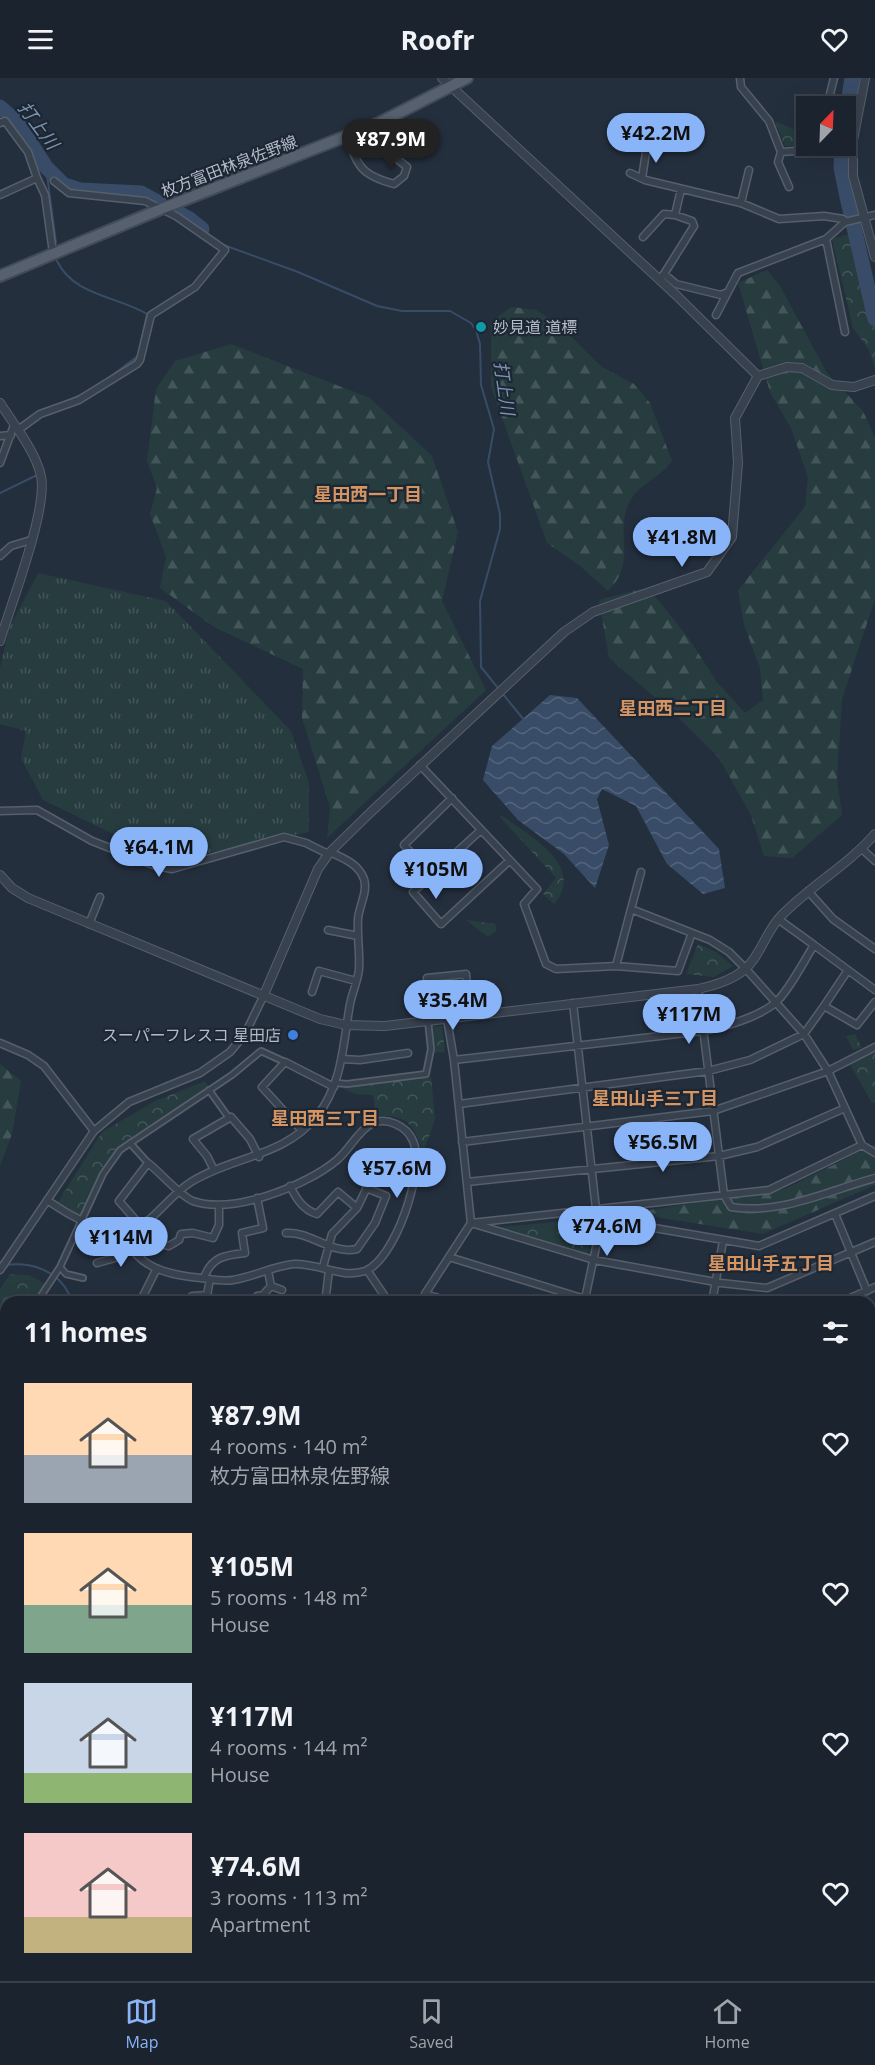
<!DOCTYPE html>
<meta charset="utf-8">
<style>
body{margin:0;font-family:"Open Sans","Noto Sans JP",sans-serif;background:#282f3a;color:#f1f3f6;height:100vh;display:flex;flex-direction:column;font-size:22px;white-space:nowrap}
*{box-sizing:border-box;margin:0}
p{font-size:20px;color:#a0a4aa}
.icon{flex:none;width:33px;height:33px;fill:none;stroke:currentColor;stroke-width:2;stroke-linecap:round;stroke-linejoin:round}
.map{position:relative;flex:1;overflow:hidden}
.side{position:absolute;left:0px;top:1218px;width:876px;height:686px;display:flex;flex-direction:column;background:#1b232e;border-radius:18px 18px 0 0;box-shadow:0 6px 24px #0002,0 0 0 2px #39404a}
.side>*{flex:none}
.needle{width:39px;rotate:23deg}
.controls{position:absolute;left:796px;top:18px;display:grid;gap:12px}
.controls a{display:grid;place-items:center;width:60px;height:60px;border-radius:0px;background:#1b232e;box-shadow:0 6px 24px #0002,0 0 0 2px #39404a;font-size:30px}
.price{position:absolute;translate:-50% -51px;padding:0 14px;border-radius:21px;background:#8ab4f8;color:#111;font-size:20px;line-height:39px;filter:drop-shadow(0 2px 3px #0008)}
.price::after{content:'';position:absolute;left:50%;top:36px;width:18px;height:14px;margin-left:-9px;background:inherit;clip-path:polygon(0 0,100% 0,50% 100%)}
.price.active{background:#222;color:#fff}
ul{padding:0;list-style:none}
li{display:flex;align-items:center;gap:18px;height:150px;padding:0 24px}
li span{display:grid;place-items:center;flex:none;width:168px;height:120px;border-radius:0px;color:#555}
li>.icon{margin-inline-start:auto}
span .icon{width:72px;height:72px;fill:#fffc;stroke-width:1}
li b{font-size:26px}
h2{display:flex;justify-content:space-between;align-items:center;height:72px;padding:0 24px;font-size:26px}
header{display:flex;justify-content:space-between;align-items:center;height:78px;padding:0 24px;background:#1b232e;font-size:27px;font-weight:700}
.menu{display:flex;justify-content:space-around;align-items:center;height:84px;border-top:2px solid #39404a;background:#1b232e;font-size:16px;color:#a0a4aa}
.menu a{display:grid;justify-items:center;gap:3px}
.menu .active{color:#8ab4f8}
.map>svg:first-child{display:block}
.grass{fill:url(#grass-tufts)}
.forest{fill:url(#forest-firs)}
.park{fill:url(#park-crowns)}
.water{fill:url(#water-waves)}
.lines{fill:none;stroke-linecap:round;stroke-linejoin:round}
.stream{stroke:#394c67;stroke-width:2}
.river{stroke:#394c67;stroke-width:15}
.pedestrian-casing{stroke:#565f6c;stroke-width:8}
.minor-casing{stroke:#565f6c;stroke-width:9}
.tertiary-casing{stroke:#565f6c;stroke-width:10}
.primary-casing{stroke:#414a57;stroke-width:14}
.pedestrian{stroke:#38414e;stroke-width:4.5}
.minor{stroke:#38414e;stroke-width:6}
.tertiary{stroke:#38414e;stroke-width:8}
.primary{stroke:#56606e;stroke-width:10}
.culture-dot{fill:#0f9aa8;stroke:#1d2633;stroke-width:2}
.shop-dot{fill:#3f7fe0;stroke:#1d2633;stroke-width:2}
.labels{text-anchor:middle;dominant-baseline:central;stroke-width:4.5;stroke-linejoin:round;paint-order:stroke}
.street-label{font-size:16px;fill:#b4bcc9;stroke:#1d2633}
.poi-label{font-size:16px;fill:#b4bcc9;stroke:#1d2633;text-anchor:start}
.water-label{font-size:18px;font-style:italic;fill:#7c92b1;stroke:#1d2633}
.neighbourhood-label{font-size:18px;font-weight:bold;fill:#d59563;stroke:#1d2633}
</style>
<header><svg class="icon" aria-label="menu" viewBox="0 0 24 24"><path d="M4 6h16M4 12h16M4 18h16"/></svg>Roofr<svg class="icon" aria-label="heart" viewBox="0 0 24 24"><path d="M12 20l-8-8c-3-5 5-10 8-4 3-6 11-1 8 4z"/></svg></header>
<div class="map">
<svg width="875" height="1903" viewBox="0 0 875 1903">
<defs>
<pattern id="grass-tufts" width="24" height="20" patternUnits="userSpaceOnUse" patternTransform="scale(1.5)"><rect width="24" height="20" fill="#263c3f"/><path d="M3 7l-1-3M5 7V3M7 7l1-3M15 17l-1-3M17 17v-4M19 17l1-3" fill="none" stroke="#435659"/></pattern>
<pattern id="forest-firs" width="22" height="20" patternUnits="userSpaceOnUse" patternTransform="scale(1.5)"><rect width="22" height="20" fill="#263c3f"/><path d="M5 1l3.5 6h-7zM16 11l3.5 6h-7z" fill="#435659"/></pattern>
<pattern id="park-crowns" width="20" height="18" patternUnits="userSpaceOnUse" patternTransform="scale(1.5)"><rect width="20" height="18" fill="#263c3f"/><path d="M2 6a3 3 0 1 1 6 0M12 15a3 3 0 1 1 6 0" fill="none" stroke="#435659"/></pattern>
<pattern id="water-waves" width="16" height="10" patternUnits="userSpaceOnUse" patternTransform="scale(1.5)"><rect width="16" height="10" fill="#394c67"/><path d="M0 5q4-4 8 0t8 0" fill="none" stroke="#53647b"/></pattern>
</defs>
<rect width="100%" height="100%" fill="#242f3e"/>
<path class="grass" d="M38 495 166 523 291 653 309 705V754L169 783 43 722 21 680 26 653 0 646V590L9 551Z"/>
<path class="forest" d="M767 192 780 208 827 295 863 333 875 360V521L842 621 837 700 842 737 792 780 764 778 751 737 719 680 679 640 609 580 599 522 641 511 653 516 687 558 717 604 745 635 763 622 760 590 744 547 738 512 805 429 808 399 791 350 770 314 738 205Z
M511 229 536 232 557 245 602 289 634 306 650 325 672 383C660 400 639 405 629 425 614 456 638 484 608 513L579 487 547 465 491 309V244Z
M231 266 370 320 432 378 458 454 442 523 486 612 327 760 330 729 302 640 303 591 214 549 160 510 166 479 150 436 157 410 147 383 156 311 175 283Z
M0 986 21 1003 12 1056 0 1088Z
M875 1066V1107L763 1156 630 1135 785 1111Z
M875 1233V1903H0V1671L6 1668V1898H870V1236Z"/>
<path class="park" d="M775 43 807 57V64L803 68H785Z
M849 156 875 251V290L869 272 853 250 832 161Z
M501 737C528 757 587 788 554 826L543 816 556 800 500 739Z
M466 842 496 846V853L488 859Z
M698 866 716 874 733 888 714 899 686 896Z
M433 948H442L445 974 433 975Z
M855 956 862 970 853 972 846 958Z
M875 973V1024L872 1025 849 985Z
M431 998 435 1041 423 1076C416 1048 407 1036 376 1038L373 1017 355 1016 342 1010Z
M205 1003 209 1009 129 1062 104 1089 80 1137 58 1124 102 1054 155 1023Z
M589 1141 593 1149 588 1176 500 1149Z
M10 1196 29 1197 45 1206 34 1224H6V1268L0 1274V1211Z"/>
<path class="water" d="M550 617 577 620 719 771 725 810 703 816 667 786 636 728 602 711 597 721 609 767 595 810 564 776 518 742 483 702 492 668Z"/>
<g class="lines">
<path class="stream" d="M46 89 56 165
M202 151 221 166 298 194 377 228 402 233H450L471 245 476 252 480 266 481 307 494 351 488 384 500 436V451L480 523 481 589 524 642
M57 183C74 218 117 218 147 236L139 272
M107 301 138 278
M60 326 85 315
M0 415 37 397
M6 1187C31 1184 57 1192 69 1216
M251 1903 253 1898
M460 1903 461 1898"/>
<path class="river" d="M0 29 17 44 46 89 64 107 80 112 141 115 188 140 202 151
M846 38 852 0
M842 68 841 90 847 119 875 241"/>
<g class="pedestrian-casing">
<path id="pedestrian" d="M336 1005 347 1006 426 996 431 971 428 943
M209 1012 229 1040
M130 1065 148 1085
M60 1189 66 1196 83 1200
M37 1224 60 1189 103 1096 120 1072 232 997 261 973 285 984
M0 1276 6 1270"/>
</g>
<g class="minor-casing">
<path id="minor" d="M740 0 741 9 769 43 781 74 796 73 810 68
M827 28 834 0
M0 45 5 43 28 74 37 100
M347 58C358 89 361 97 394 106L404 98 407 89 386 72 377 46
M781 74 778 84 789 109
M630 95 645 102 741 125 779 141 824 138 843 141 845 144
M642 100 647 68
M0 117 37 100 45 117 53 175
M741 125 749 92
M643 159 664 136 675 137 681 111
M826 161 845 254
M664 196 694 148 692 143 675 137
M659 201 664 196 676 206 721 217 728 214 738 195 826 161 845 144 875 137
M716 237 728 214
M18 352 40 336 79 322 137 286 140 282 151 237 195 209 225 172 176 138 145 123 69 115 54 103
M0 358 11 357
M0 385 14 347
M0 478 11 468 31 462
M420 687 537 811 524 826 546 886 556 891 616 888 631 831 710 862 729 874 746 891 804 956 828 993 862 1067 875 1075
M0 733 37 732 92 763 156 788 172 791 284 759 306 765 328 776
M481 752 413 814 441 846 510 782
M862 771 875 783
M432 797 404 767 452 720
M808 813 833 841 875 871
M631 831 641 794
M89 846 100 819
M328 852 358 858
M814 867 875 912
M616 888 678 893 692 855
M848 892 824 928 857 947 875 924
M698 911 724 1117 731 1129C781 1137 827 1113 875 1100
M312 914 319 893 356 903
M573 925 596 1131 602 1141 585 1221 600 1224
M447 941 454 982 471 1145 769 1112 862 1067
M432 943 427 900 466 896 470 938
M0 965 28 977 44 988 94 1053
M342 981 360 982 408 975
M454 982 703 953C727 948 754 941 774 926 787 916 804 883 814 867L778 841
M459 1026 708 993 750 982 804 956 824 928
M302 1053 262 1009 285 984 334 1009
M462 1064 713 1033 828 993 875 969
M214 1092 207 1078 193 1061 231 1039 250 1061 259 1079
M467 1104 719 1078 757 1069 845 1030
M290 1108C296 1120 303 1132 317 1136L338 1114 357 1130
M47 1122C76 1141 116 1168 150 1141 164 1129 175 1114 191 1104 233 1078 284 1079 317 1038 343 1005 343 965 350 926 352 915 358 903 359 891 360 875 357 858 358 841 359 828 368 814 364 801 358 785 344 781 330 774
M835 1136 867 1213
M602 1141 759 1168 875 1118
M123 1152C133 1189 167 1197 201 1200 211 1201 222 1204 233 1202 253 1199 273 1188 294 1186 319 1185 341 1201 365 1193 395 1182 426 1091 413 1063 407 1048 386 1038 371 1046 358 1053 349 1072 337 1082 306 1108 232 1137 193 1123 180 1118 161 1095 148 1085L119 1123 140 1147
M286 1155C310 1153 332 1177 357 1171L375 1145 386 1118 366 1110
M139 1178 156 1165 169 1168 179 1162 181 1156 193 1155 213 1160 219 1147V1128
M449 1179 585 1221 584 1223
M97 1185 115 1180 131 1170
M323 1189 332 1156 357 1130 375 1093 386 1089 414 1095
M0 1192 94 1053 129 1024 200 995 230 974 245 956 263 919
M367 1192 384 1217
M268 1193 271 1208 282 1212
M204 1200C211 1179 225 1177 245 1175L242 1155 263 1150 257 1120
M210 1201 207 1217 215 1224
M425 1216 452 1224
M326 1217 329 1192
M192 1218 207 1217
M257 1218 263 1217 271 1208
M140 1224 156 1192
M423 1224 425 1216 471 1145 594 1182 721 1205 767 1210 875 1164
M712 1224 723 1163
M841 1224 875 1209
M0 1309 6 1312
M0 1388 6 1379
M0 1507 6 1510
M0 1653 6 1650"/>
</g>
<g class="tertiary-casing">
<path id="tertiary" d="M865 0 853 62V98L875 179
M758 298 787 289 802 290 832 307 854 309 875 302
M0 325C14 347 35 372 41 398 48 431 11 526 0 563
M0 797 12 810 28 820 320 941 346 947 385 948 698 911C715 907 730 903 744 892 760 879 766 853 781 838 810 808 848 787 875 756
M263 919 318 791 330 774 373 732 564 554 593 534 707 494 732 459 738 385 735 340 758 298 676 217 442 0"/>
</g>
<g class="primary-casing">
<path id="primary" d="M0 198 161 131 377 46 467 0"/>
</g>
<use href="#pedestrian" class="pedestrian"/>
<use href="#minor" class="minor"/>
<use href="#tertiary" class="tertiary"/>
<use href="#primary" class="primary"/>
</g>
<circle class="culture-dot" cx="481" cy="249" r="6"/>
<circle class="shop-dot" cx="293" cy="957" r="6"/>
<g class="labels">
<g class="street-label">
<text transform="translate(229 88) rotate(-21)">枚方富田林泉佐野線</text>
</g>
<g class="poi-label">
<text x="493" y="249">妙見道 道標</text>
<text x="281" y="957" text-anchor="end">スーパーフレスコ 星田店</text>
</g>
<g class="water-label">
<text transform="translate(39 47) rotate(53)">打上川</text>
<text transform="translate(505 310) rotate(82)">打上川</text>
</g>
<g class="neighbourhood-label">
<text x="368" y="416">星田西一丁目</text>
<text x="673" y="630">星田西二丁目</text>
<text x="655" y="1020">星田山手三丁目</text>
<text x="325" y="1040">星田西三丁目</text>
<text x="771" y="1185">星田山手五丁目</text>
</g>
</g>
</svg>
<div class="controls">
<a><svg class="needle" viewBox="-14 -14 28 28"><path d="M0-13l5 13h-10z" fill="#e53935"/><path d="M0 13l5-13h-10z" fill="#a0a4aa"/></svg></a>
</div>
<b class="price" style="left:656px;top:86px">¥42.2M</b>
<b class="price active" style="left:391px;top:92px">¥87.9M</b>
<b class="price" style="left:682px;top:490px">¥41.8M</b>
<b class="price" style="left:159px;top:800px">¥64.1M</b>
<b class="price" style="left:436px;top:822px">¥105M</b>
<b class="price" style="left:453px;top:953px">¥35.4M</b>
<b class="price" style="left:689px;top:967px">¥117M</b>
<b class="price" style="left:663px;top:1095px">¥56.5M</b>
<b class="price" style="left:397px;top:1121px">¥57.6M</b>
<b class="price" style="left:607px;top:1179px">¥74.6M</b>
<b class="price" style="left:121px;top:1190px">¥114M</b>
<section class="side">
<h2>11 homes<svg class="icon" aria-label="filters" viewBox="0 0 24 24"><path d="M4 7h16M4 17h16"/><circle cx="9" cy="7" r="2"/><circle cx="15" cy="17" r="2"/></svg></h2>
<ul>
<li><span style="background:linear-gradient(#ffd9b3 60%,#9aa5b1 0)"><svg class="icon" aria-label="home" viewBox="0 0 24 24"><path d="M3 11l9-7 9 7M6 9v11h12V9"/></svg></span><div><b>¥87.9M</b><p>4 rooms · 140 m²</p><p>枚方富田林泉佐野線</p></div><svg class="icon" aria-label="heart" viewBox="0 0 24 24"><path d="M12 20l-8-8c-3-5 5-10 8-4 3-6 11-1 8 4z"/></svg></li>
<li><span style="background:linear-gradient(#ffd9b3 60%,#7fa58c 0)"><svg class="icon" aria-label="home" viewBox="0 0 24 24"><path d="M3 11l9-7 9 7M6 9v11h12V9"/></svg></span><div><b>¥105M</b><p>5 rooms · 148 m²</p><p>House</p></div><svg class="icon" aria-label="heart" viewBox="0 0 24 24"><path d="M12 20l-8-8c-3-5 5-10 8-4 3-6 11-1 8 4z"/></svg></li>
<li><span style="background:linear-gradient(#c9d6e8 75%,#8fb573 0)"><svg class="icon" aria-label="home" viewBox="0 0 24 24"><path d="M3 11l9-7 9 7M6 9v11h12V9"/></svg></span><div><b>¥117M</b><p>4 rooms · 144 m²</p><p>House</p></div><svg class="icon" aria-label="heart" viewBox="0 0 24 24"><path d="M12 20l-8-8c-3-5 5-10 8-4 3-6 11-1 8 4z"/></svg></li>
<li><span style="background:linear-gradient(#f6c9c9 70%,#c2b280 0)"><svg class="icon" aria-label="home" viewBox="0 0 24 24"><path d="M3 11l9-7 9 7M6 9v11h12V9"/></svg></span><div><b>¥74.6M</b><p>3 rooms · 113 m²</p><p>Apartment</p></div><svg class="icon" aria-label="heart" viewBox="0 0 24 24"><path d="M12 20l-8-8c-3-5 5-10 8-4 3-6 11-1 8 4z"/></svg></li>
</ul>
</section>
</div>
<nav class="menu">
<a class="active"><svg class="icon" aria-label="map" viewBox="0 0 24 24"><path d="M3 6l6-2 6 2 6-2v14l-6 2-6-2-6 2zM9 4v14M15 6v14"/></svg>Map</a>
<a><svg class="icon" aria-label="saved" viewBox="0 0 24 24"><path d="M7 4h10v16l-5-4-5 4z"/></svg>Saved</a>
<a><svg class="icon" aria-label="home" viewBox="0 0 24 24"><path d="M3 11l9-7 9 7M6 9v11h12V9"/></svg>Home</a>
</nav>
